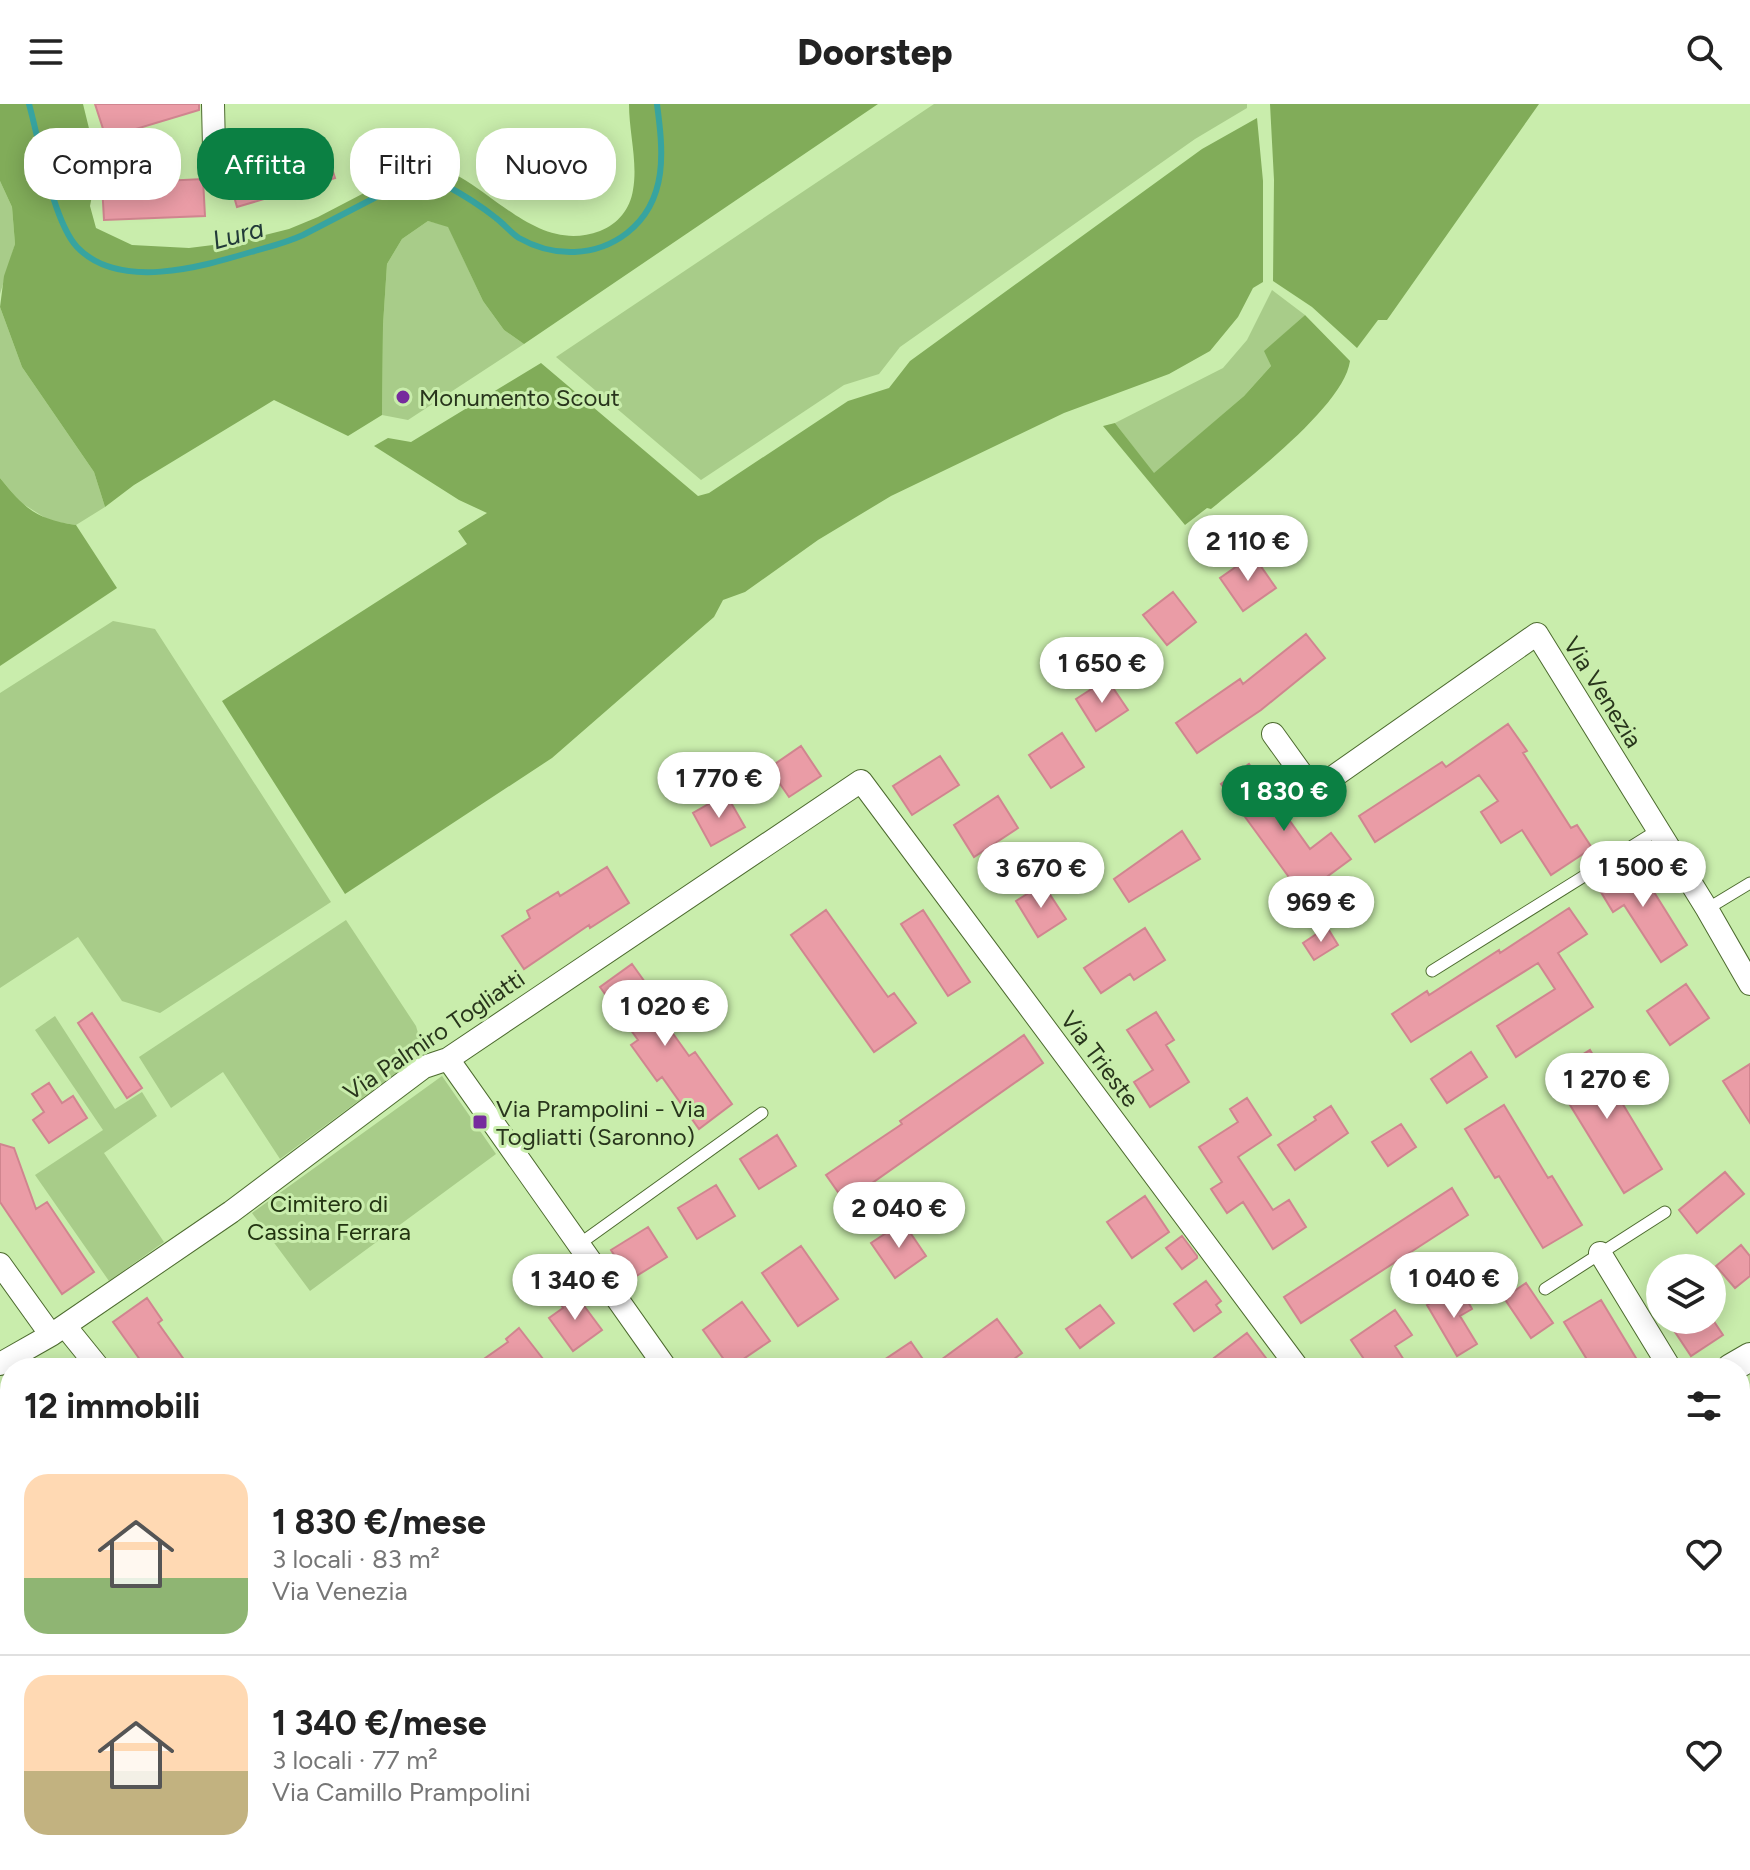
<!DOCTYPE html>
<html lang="it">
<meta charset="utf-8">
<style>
body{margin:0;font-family:Figtree,sans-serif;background:#f2f2f2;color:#222;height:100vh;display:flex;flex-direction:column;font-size:30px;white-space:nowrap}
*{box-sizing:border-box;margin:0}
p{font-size:26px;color:#767676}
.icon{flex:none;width:44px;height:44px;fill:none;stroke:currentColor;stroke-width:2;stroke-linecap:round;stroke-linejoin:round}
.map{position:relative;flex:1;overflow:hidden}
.sheet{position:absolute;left:0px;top:1254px;width:1750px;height:512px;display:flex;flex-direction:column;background:#fff;border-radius:32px 32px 0 0;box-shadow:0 4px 20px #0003}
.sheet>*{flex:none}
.top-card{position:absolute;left:24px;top:24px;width:800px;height:72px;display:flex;gap:16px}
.buttons{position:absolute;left:1646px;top:1150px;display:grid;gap:16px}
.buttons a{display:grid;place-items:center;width:80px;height:80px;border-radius:50%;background:#fff;box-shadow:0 4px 20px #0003;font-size:40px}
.price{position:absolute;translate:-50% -68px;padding:0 18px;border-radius:28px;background:#fff;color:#222;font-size:26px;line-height:52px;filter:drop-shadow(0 2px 4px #0008)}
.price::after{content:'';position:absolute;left:50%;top:48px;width:24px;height:18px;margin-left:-12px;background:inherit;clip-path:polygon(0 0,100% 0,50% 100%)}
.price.active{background:#0b8043;color:#fff}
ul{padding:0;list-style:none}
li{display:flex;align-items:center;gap:24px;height:200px;padding:0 24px}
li+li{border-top:2px solid #e0e0e0}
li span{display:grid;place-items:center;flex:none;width:224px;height:160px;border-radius:24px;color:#555}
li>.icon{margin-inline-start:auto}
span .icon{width:96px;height:96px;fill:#fffc;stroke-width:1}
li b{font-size:34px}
h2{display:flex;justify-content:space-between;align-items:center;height:96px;padding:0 24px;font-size:34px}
.pill{padding:0 28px;border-radius:32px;background:#fff;box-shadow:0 4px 20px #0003;font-size:28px;line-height:72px}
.pill.active{background:#0b8043;color:#fff}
header{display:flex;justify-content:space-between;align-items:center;height:104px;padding:0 24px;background:#fff;font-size:36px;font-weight:800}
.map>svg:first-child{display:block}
.green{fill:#a8cc89}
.forest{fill:#81ac59}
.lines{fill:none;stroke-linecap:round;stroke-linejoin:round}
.stream{stroke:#37a4a0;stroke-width:6}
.building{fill:#ea9ca6;stroke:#d0858f;stroke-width:2}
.service-casing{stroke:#4d6b2f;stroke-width:13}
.minor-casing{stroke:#4d6b2f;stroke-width:24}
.tertiary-casing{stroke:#4d6b2f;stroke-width:30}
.service{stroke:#fff;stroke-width:11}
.minor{stroke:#fff;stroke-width:22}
.tertiary{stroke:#fff;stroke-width:28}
.poi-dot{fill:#762b9d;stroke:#c9edac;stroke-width:3}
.labels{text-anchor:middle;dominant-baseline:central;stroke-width:6;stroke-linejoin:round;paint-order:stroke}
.poi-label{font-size:24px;fill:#28351c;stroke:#c9edac;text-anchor:start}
.street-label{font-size:24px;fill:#28351c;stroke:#c9edac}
.park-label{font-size:24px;fill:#223411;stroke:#c9edac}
.water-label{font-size:26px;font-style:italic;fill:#223a39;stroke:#c9edac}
</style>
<header><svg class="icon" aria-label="menu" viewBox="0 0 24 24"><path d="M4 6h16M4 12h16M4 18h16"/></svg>Doorstep<svg class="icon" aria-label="search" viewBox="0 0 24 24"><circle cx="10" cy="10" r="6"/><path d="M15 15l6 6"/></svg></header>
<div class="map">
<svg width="1750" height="1766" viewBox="0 0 1750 1766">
<rect width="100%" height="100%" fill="#c9edac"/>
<path class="green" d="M934 0H1247V4L1195 35 900 243 879 270 844 281 701 376 556 253Z
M0 77 12 103 15 140 0 190Z
M428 117 448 122 483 197 504 226 524 240 408 316 382 311 383 221 387 160 402 135Z
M1272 186 1305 211 1265 247 1271 262 1244 292 1154 370 1115 319 1223 264 1247 236Z
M0 203 22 263 94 368 105 403 76 421 50 417 20 398 0 374Z
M113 517 155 525 331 798 160 909 122 897 78 833 0 884V589Z
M346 816 416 922 420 936 419 952 280 1055 223 968 171 1004 139 953Z
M55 912 115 1005 142 988 157 1012 104 1049 164 1138 109 1177 35 1071 103 1026 35 926Z
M442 972 496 1050 310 1187 252 1109Z"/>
<path class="forest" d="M0 0H83L98 61 90 102 96 124 132 141 189 144 237 138 289 125 318 113 412 64 422 61C480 62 528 154 600 127 618 120 630 105 633 86 638 58 629 29 629 0H878L524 240 504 226 483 197 448 123 428 117 402 135 387 160 383 221 382 311 348 332 274 296 134 381 105 403 94 368 22 263 0 203 4 172 15 140 12 103 0 77Z
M1270 0H1539L1387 216H1378L1357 244 1312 203 1273 177 1274 76Z
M1257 14 1263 77V178L1253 184 1238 213 1210 247 1169 270 1064 309 891 392 818 436 745 488 723 496 714 513 552 654 345 790 222 597 467 440 458 427 487 409 459 396 374 342 388 334 411 338 541 259 698 392 709 389 848 297 889 284 910 257 1202 45Z
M1305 211 1350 257C1344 302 1247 375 1211 405L1207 404 1185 421 1103 322 1115 319 1154 369 1244 292 1271 262 1264 247Z
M0 374C25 405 36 415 76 421L117 484 0 562Z"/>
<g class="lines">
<path class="stream" d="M29 0C39 36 53 117 77 143 119 187 201 163 251 148 268 143 286 139 303 131 330 117 357 103 384 89 391 85 401 76 410 74 421 72 435 77 445 81 462 90 481 102 496 114 504 120 511 129 519 134 554 154 596 153 627 129 669 96 663 46 657 0"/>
</g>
<path class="building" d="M95 0H199V6L106 34Z
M324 39 335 74 237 103 227 68Z
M203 75 205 112 104 116 102 80Z
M1253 451 1276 484 1243 507 1220 474Z
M1173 488 1196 518 1167 541 1143 511Z
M1306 530 1325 554 1261 606 1197 649 1176 619 1240 575 1243 580Z
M1107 575 1128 606 1096 627 1076 595Z
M1508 620 1527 647 1523 649 1571 724 1577 721 1592 744 1551 771 1522 726 1501 739 1481 708 1498 697 1479 671 1375 738 1359 712 1442 658 1446 663Z
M1062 629 1084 663 1051 684 1029 651Z
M801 642 821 672 789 693 769 664Z
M940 652 959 681 912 711 893 682Z
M1249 660 1310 745 1331 729 1351 755 1302 791 1221 680Z
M726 690 745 723 711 742 693 709Z
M998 692 1018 724 974 753 954 721Z
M1182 727 1200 755 1129 798 1114 775Z
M1634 756 1687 841 1661 858 1624 801 1613 808 1596 780Z
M607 763 629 799 590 824 589 821 524 865 502 832 530 814 527 807 558 788 560 792Z
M1043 780 1066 815 1038 833 1016 797Z
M1569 804 1587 830 1558 849 1593 903 1516 953 1497 922 1555 885 1538 859 1411 938 1392 910 1427 887 1429 891 1499 846 1500 849Z
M826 806 888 893 894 889 916 919 874 948 791 831Z
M923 806 970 878 948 892 901 820Z
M1327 823 1338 841 1314 856 1303 839Z
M1145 824 1165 856 1134 876 1130 870 1101 889 1084 864Z
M632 860 670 913 664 917 689 952 695 948 732 1000 699 1025 662 973 657 977 631 941 638 936 600 883Z
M1686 880 1709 914 1670 941 1647 907Z
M1156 908 1174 936 1166 941 1189 978 1150 1003 1134 978 1153 966 1127 926Z
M92 909 142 984 127 994 78 919Z
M1024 931 1043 959 845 1098 826 1071 902 1020 900 1017Z
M1590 946 1662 1065 1624 1089 1551 970Z
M1471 948 1487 973 1447 999 1431 975Z
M1750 960V1019L1723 977Z
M49 979 62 999 73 992 87 1014 49 1039 33 1016 44 1008 32 990Z
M1247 994 1271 1031 1238 1053 1273 1106 1289 1096 1306 1123 1273 1145 1243 1098 1227 1109 1211 1085 1222 1078 1199 1043 1238 1018 1230 1005Z
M1504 1001 1548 1074 1552 1072 1582 1121 1543 1144 1499 1072 1495 1074 1465 1025Z
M1331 1002 1348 1029 1295 1066 1278 1041 1316 1016 1314 1013Z
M1401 1020 1416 1043 1388 1062 1372 1038Z
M777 1031 796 1062 759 1085 740 1055Z
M0 1040 14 1044 36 1105 47 1098 94 1168 62 1190 0 1098Z
M1725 1068 1744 1090 1697 1129 1679 1106Z
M716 1081 735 1112 697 1135 678 1104Z
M1452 1084 1468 1111 1301 1219 1284 1193Z
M1145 1092 1169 1128 1132 1154 1107 1118Z
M903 1118 926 1152 895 1174 871 1139Z
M648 1123 667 1153 630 1176 611 1146Z
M1182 1132 1197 1152V1154L1182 1165 1166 1144Z
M1741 1141 1750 1152V1172L1735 1184 1716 1162Z
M801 1142 838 1195 798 1222 762 1169Z
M1206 1177 1221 1197 1216 1201 1221 1208 1194 1227 1174 1200Z
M1526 1179 1553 1219 1531 1234 1504 1194Z
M1459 1182 1472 1205 1460 1212 1477 1240 1457 1252 1427 1201Z
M573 1187 602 1226 573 1247 549 1214 563 1204 559 1197Z
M147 1194 162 1216 158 1219 190 1264H146L113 1218Z
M1601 1196 1642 1264H1604L1599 1257 1591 1262 1564 1218Z
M742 1198 770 1237 730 1264 703 1226Z
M1100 1201 1114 1219 1080 1244 1066 1225Z
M1395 1206 1412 1231 1395 1242 1409 1264H1370L1351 1236Z
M997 1215 1022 1249 1002 1264H930Z
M1667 1216H1713L1723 1231 1691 1252Z
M519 1224 550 1264H471L508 1238 506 1235Z
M1247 1229 1269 1258 1260 1264H1221L1214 1254Z
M911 1238 929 1264H872Z"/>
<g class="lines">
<g class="service-casing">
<path id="service" d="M1707 805 1750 779
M1432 867 1658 726
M578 1141 762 1009
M1545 1185 1665 1108"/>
</g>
<g class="minor-casing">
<path id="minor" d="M213 0 214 44
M1273 630 1309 680H1323L1537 530 1707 805 1750 880
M448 955 666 1264
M1600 1149 1670 1264
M0 1160 51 1231
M65 1222 99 1264
M0 1260 51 1231 231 1108 424 963 448 955 861 677 1298 1264
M1740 1352 1750 1367
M473 1756 481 1766
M1005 1756 1009 1766
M1551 1756 1558 1766"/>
</g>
<g class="tertiary-casing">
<path id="tertiary" d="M1731 1264 1750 1253
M865 1766 880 1756"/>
</g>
<use href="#service" class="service"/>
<use href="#minor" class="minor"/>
<use href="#tertiary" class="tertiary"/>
</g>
<g class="poi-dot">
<circle cx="403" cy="293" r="8"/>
<rect x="472" y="1010" width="16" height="16" rx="4"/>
</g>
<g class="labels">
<g class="poi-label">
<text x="419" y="293">Monumento Scout</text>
<text x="496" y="1004">Via Prampolini - Via<tspan x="496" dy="28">Togliatti (Saronno)</tspan></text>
</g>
<g class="street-label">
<text transform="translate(1603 588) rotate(58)">Via Venezia</text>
<text transform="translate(434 931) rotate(-34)">Via Palmiro Togliatti</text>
<text transform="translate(1100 955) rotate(53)">Via Trieste</text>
</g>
<g class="park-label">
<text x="329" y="1099">Cimitero di<tspan x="329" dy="28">Cassina Ferrara</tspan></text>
</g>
<g class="water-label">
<text transform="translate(238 130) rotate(-15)">Lura</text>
</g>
</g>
</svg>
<div class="buttons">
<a><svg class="icon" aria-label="layers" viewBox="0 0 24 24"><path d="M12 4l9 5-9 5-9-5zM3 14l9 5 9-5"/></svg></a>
</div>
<b class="price" style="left:1248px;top:479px">2 110 €</b>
<b class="price" style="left:1102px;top:601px">1 650 €</b>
<b class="price" style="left:719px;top:716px">1 770 €</b>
<b class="price active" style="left:1284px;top:729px">1 830 €</b>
<b class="price" style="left:1643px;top:805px">1 500 €</b>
<b class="price" style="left:1041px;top:806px">3 670 €</b>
<b class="price" style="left:1321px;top:840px">969 €</b>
<b class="price" style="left:665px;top:944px">1 020 €</b>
<b class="price" style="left:1607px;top:1017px">1 270 €</b>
<b class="price" style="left:899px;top:1146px">2 040 €</b>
<b class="price" style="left:1454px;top:1216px">1 040 €</b>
<b class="price" style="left:575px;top:1218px">1 340 €</b>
<div class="top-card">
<a class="pill">Compra</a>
<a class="pill active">Affitta</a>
<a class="pill">Filtri</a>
<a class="pill">Nuovo</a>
</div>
<section class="sheet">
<h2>12 immobili<svg class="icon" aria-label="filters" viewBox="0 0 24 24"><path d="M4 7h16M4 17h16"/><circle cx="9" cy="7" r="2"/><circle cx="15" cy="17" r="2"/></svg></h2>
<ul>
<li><span style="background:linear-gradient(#ffd9b3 65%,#8fb573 0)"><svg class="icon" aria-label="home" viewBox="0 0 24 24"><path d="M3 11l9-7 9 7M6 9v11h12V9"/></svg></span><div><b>1 830 €/mese</b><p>3 locali · 83 m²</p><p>Via Venezia</p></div><svg class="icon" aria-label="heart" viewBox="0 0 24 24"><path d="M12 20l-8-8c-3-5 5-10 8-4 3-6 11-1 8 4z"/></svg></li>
<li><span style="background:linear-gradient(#ffd9b3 60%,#c2b280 0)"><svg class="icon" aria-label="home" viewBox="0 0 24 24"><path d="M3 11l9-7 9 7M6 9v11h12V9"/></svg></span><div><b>1 340 €/mese</b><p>3 locali · 77 m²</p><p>Via Camillo Prampolini</p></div><svg class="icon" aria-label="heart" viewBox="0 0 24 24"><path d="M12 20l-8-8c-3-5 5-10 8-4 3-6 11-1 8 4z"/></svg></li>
</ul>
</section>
</div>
